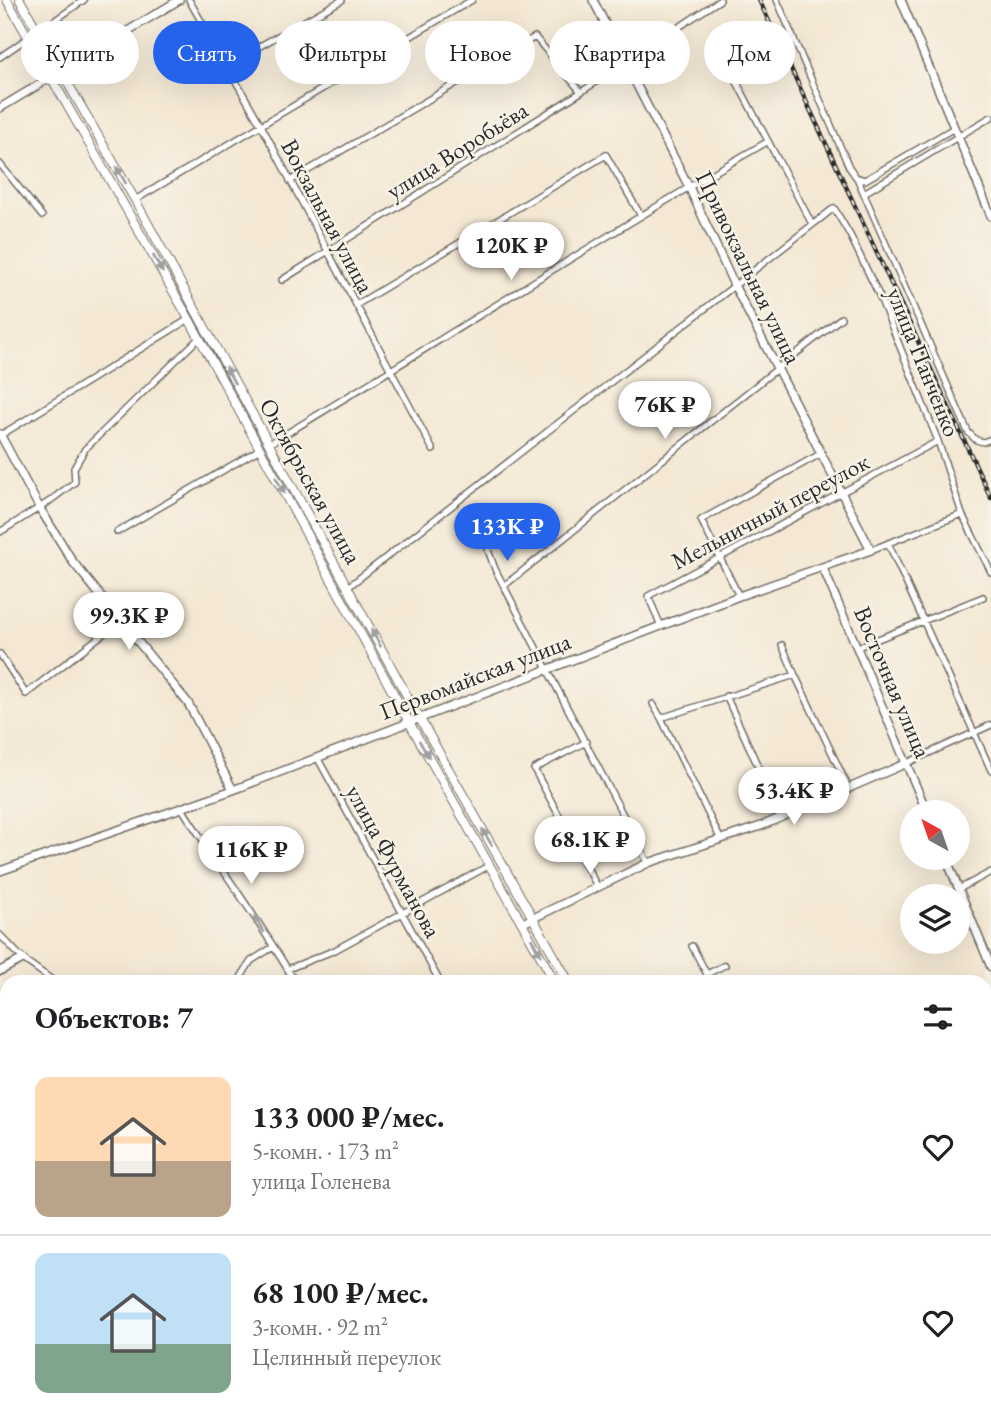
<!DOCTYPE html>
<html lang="ru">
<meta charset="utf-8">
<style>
body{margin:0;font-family:"EB Garamond",serif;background:#f6f6f6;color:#202124;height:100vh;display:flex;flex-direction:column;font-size:26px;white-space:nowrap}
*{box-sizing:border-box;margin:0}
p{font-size:23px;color:#757577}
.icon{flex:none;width:38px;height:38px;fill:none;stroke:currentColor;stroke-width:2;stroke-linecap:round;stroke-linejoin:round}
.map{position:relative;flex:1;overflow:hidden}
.sheet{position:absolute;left:0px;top:975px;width:992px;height:450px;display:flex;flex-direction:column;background:#fff;border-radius:21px 21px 0 0;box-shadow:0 7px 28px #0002}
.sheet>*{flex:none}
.banner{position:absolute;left:21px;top:21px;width:950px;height:63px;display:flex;gap:14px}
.needle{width:46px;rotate:320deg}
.fabs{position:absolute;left:900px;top:800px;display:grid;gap:14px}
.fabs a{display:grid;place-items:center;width:70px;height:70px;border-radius:50%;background:#fff;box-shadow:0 7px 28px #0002;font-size:35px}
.price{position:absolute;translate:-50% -60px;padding:0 16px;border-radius:24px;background:#fff;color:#222;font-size:23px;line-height:46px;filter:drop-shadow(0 2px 4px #0008)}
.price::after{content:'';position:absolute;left:50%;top:42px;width:21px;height:16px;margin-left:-10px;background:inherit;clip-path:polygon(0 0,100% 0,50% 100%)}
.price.on{background:#2563eb;color:#fff}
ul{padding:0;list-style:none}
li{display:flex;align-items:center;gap:21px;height:175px;padding:0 35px}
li+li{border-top:2px solid #e0e0e0}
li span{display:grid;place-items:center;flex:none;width:196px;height:140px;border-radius:14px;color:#555}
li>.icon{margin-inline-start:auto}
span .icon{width:84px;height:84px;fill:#fffc;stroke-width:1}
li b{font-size:30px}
h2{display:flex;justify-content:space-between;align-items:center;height:84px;padding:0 35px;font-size:30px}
.tag{padding:0 24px;border-radius:32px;background:#fff;box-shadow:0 7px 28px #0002;font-size:24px;line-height:63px}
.tag.on{background:#2563eb;color:#fff}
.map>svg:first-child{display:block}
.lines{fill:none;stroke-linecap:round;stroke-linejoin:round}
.street-casing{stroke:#716d66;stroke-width:8}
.secondary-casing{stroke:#716d66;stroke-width:10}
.primary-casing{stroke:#716d66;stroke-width:10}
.street{stroke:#fff;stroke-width:5}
.secondary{stroke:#fff;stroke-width:7}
.primary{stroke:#fff;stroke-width:8}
.rail-casing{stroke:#2b2b2b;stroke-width:4.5}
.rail{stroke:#f7f3e8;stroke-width:2;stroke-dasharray:5;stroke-linecap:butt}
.oneway{fill:#a0a0a0}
.labels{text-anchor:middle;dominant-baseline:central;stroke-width:5;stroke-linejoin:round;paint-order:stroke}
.street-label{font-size:24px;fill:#2b2b2b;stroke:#f7f3e8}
</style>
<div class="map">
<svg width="991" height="1423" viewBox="0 0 991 1423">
<rect width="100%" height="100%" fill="#f7f3e8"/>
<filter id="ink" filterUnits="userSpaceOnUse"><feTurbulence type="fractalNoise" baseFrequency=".0143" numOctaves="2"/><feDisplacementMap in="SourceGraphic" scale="14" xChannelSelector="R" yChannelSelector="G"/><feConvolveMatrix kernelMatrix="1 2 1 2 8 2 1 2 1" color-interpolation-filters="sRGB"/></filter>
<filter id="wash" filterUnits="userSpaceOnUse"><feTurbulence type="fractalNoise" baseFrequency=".00686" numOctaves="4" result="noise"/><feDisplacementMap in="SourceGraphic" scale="28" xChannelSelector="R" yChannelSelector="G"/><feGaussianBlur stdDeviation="1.57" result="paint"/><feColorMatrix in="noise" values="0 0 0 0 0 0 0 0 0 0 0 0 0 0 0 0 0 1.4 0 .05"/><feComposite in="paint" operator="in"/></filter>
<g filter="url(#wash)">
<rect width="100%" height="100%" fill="#f4e8d4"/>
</g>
<g filter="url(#ink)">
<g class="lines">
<g class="street-casing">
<path id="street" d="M189 0 261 125 433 450
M777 0 849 167 856 177 865 180 954 128
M38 32 84 0
M0 57 29 37
M226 65 342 0
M732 73 812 224
M0 164 42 216
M857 178 968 432 976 440 983 442 991 439
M290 181 535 37 581 92
M864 193 991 117
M135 200 472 0
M282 280 581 92 720 0
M356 305 606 155 641 216
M1 435 189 319
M269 444C436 345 598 238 767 142
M0 532 47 503 75 482 74 468 85 449 199 338
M117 532 260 449
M888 543 991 770
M488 550 495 569 648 863
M871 550 962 514
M505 585 841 318
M348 587 834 208 850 235 879 295 938 441 962 514 991 572
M739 596 701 520 822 453
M661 626 648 596 938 441
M782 645 795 675
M858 647 983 597
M0 654 26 694 121 620
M726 696 781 817
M653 704 661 718
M586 742 534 769 598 888
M317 757 440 982
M907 763 991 725
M181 807C218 865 260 921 295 982
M721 840 661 718 795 675 849 789
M959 889 991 872
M0 935 23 959 55 982
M692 946 711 982
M288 969 335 950 490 865
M707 974 725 965
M238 982 251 961 273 947
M0 1053 7 1064
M985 1221 991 1232
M985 1359 991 1356
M0 1387 7 1398
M19 1418 22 1423
M256 1418 262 1423
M402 1418 405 1423
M688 1418 691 1423
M857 1423 869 1418"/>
</g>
<g class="secondary-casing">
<path id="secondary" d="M901 0 991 216
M0 108 179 0
M0 434 39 507 73 562 188 703 233 790
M823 568 927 812
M946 858 991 967
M0 871 233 790 739 596 871 550 734 285 689 187 593 0
M523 923 648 863 761 826 907 763
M0 971 23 959
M985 1008 991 1004
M0 1217 7 1229
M120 1418 123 1423
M545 1418 548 1423
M952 1418 955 1423
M579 1423 589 1418"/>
</g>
<g class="primary-casing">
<path id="primary" d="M7 0 189 319 409 722 555 982
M20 0 135 200 411 703 569 982
M797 1418 800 1423
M809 1418 812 1423"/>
</g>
<use href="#street" class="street"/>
<use href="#secondary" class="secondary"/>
<use href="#primary" class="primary"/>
<g class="rail-casing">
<path id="rail" d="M759 0 991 498"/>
</g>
<use href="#rail" class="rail"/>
</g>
<defs><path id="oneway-solid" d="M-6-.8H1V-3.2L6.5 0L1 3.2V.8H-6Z" transform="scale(1.75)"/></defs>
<g class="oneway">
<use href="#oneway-solid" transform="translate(121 175) rotate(-120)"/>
<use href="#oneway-solid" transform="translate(158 264) rotate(61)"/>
<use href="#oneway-solid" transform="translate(230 375) rotate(-119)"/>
<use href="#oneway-solid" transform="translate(280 485) rotate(61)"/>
<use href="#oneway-solid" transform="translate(376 638) rotate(-119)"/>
<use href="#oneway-solid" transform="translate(424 749) rotate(60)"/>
<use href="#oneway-solid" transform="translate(487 837) rotate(-120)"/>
<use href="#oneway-solid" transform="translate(259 924) rotate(-121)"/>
<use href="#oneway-solid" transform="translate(536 947) rotate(61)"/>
</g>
</g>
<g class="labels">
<g class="street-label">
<text transform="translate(457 150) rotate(-32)">улица Воробьёва</text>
<text transform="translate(328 216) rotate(62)">Вокзальная улица</text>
<text transform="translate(749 267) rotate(64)">Привокзальная улица</text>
<text transform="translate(924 362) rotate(68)">улица Панченко</text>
<text transform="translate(311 481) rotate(61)">Октябрьская улица</text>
<text transform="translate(770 511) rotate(-28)">Мельничный переулок</text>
<text transform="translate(475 676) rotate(-21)">Первомайская улица</text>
<text transform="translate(893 682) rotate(67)">Восточная улица</text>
<text transform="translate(394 861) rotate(61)">улица Фурманова</text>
</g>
</g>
</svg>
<div class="fabs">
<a><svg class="needle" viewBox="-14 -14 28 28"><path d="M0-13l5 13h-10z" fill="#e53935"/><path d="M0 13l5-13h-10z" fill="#757577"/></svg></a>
<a><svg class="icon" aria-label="layers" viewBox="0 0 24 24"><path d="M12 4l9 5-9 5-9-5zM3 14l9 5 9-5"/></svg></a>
</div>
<b class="price" style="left:511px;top:282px">120K ₽</b>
<b class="price" style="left:665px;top:441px">76K ₽</b>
<b class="price on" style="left:507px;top:563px">133K ₽</b>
<b class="price" style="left:129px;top:652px">99.3K ₽</b>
<b class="price" style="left:794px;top:827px">53.4K ₽</b>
<b class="price" style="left:590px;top:876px">68.1K ₽</b>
<b class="price" style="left:251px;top:886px">116K ₽</b>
<div class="banner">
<a class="tag">Купить</a>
<a class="tag on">Снять</a>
<a class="tag">Фильтры</a>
<a class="tag">Новое</a>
<a class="tag">Квартира</a>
<a class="tag">Дом</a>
</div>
<section class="sheet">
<h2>Объектов: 7<svg class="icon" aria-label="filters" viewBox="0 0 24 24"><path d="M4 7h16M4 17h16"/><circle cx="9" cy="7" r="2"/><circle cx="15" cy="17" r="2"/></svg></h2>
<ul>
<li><span style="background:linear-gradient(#ffd9b3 60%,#b9a48a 0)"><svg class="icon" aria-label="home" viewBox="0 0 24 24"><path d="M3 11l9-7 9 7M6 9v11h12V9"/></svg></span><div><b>133 000 ₽/мес.</b><p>5-комн. · 173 m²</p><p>улица Голенева</p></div><svg class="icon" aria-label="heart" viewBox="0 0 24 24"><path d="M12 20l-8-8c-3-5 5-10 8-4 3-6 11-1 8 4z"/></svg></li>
<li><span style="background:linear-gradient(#bfe0f5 65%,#7fa58c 0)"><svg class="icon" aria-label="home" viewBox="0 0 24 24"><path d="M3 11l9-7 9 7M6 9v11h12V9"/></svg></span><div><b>68 100 ₽/мес.</b><p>3-комн. · 92 m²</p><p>Целинный переулок</p></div><svg class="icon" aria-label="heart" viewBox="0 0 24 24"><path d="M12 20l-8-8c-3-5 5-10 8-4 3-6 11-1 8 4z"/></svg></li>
</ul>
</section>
</div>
